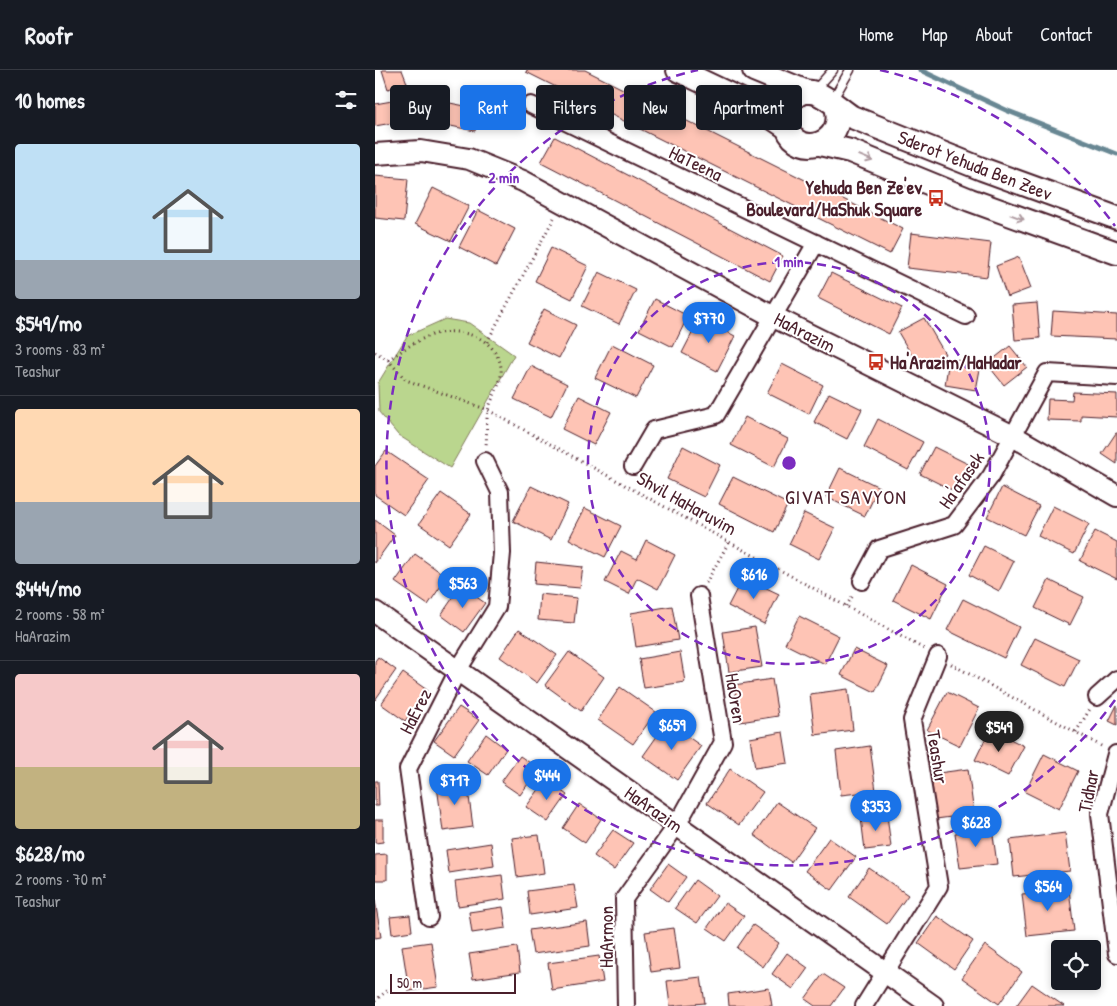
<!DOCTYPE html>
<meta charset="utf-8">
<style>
body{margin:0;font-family:"Patrick Hand",sans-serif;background:#242831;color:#f1f3f6;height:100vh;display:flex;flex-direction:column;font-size:19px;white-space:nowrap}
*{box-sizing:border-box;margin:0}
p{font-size:16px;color:#9ea1a6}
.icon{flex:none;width:28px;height:28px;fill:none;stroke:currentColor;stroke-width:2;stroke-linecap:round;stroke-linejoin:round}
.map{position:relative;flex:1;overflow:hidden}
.drawer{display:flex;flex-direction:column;background:#171b24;width:375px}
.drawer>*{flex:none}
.guide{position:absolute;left:15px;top:15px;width:475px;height:45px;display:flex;gap:10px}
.controls{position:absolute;left:676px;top:870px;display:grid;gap:10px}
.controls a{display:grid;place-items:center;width:50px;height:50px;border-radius:5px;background:#171b24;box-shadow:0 2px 8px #0003;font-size:25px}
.scale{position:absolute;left:15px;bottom:12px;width:126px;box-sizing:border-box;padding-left:5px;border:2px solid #4a1f2b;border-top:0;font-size:14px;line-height:18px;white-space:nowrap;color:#4a1f2b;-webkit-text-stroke:4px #fff;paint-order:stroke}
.price{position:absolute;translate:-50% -42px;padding:0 11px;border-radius:18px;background:#1a73e8;color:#fff;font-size:16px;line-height:32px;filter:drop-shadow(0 1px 2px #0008)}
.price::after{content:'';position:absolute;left:50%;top:30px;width:15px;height:11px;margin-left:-8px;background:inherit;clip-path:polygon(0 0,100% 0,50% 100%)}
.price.selected{background:#222;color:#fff}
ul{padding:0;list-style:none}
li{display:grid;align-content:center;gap:10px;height:265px;padding:0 15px}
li+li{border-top:1px solid #363941}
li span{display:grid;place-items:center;height:155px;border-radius:5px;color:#555}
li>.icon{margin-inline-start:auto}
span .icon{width:90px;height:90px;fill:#fffc;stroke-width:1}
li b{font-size:21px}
h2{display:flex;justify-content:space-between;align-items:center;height:60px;padding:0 15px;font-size:21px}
.pill{padding:0 18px;border-radius:5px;background:#171b24;box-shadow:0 2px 8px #0003;font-size:18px;line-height:45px}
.pill.selected{background:#1a73e8;color:#fff}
header{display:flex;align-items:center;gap:30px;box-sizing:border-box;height:70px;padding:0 25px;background:#171b24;border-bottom:1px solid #363941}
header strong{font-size:24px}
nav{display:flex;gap:28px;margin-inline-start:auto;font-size:18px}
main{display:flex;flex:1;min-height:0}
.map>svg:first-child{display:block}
.green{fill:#bad68e;stroke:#827a5c}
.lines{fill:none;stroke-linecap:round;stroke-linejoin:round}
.stream{stroke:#688793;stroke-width:5}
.building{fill:#fec4b5;stroke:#4a1f2b}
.service-casing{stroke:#4a1f2b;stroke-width:11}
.minor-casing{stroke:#4a1f2b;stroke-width:20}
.tertiary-casing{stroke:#4a1f2b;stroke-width:24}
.secondary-casing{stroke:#4a1f2b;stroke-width:26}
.path{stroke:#4a1f2b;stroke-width:3;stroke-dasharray:1 4;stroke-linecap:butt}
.service{stroke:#fff;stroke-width:8}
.minor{stroke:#fff;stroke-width:16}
.tertiary{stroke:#fff;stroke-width:20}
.secondary{stroke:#fff;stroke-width:22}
.oneway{stroke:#ae9aa0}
.ring{fill:none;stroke:#7b2cbf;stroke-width:2.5;stroke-dasharray:9 6}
.labels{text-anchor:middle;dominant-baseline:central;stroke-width:4;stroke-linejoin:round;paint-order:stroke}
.street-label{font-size:19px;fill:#4a1f2b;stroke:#fff}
.poi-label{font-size:19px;font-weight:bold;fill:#4a1f2b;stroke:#fff;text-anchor:end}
.neighbourhood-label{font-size:20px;letter-spacing:1px;fill:#4a1f2b;stroke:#fff}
.centre{fill:#7b2cbf;stroke:#fff;stroke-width:2.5}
.ring-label{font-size:15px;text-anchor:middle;font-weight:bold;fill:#7b2cbf;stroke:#fff;stroke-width:4;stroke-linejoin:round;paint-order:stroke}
</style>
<header>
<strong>Roofr</strong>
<nav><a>Home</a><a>Map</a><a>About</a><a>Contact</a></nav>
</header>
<main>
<section class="drawer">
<h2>10 homes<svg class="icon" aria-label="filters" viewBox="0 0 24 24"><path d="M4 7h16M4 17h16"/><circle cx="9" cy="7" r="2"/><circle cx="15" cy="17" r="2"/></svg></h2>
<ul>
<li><span style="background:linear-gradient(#bfe0f5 75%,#9aa5b1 0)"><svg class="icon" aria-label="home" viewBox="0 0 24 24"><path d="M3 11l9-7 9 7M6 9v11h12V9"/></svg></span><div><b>$549/mo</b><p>3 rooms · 83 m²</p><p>Teashur</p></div></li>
<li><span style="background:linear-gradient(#ffd9b3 60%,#9aa5b1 0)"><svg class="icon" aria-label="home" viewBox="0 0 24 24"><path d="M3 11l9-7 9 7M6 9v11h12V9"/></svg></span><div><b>$444/mo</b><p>2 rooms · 58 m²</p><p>HaArazim</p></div></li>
<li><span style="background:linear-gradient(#f6c9c9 60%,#c2b280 0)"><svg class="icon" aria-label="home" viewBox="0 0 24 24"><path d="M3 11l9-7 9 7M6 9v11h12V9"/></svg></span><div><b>$628/mo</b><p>2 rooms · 70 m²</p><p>Teashur</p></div></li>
</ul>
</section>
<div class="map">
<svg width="742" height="936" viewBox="0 0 742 936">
<rect width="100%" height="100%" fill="#fff"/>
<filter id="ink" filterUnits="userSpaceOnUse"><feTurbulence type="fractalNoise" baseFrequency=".02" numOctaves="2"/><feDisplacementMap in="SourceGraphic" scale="10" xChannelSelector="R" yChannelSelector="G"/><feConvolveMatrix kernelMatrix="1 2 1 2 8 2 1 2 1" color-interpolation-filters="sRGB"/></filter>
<g filter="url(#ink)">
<path class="green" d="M70 249 94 253 139 285 75 398 23 365 4 342 3 313 32 266Z"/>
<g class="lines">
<path class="stream" d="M545 0 633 41 742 84"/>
</g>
<path class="building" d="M7 0H27L32 13 13 19Z
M152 0H210L528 159 515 184 151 2Z
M17 31H65L105 39 100 61 61 53H17L0 56V34Z
M180 67 408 186 395 211 166 92Z
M0 106 33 109 29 151 0 148Z
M58 118 94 136 76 171 40 154Z
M103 140 140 159 121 196 84 177Z
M536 163 616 173 612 207 532 198Z
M176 178 213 196 197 229 160 211Z
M644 187 656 218 632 227 621 196Z
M224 202 261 220 244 254 207 236Z
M456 203 527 238 514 264 443 228Z
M280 229 313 246 298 277 264 260Z
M662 233 665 268 640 270 637 235Z
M169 239 201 255 184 288 152 272Z
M678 241 742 245V269L676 266Z
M325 248 360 266 342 301 307 283Z
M549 248 570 284 544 298 523 262Z
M237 274 278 295 261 328 220 308Z
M635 276 652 297 629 315 612 294Z
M574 289 606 294 601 320 570 315Z
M407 294 448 315 434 344 392 323Z
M156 296 192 314 176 347 139 329Z
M698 322 742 324V347L706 345V351L672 350 673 329 697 330Z
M454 323 487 339 472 369 439 352Z
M204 326 236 342 219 375 187 359Z
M370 347 413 369 399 397 356 375Z
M503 349 548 372 533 400 489 377Z
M741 363H742V394L727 384Z
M308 376 345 395 329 427 292 409Z
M559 377 595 395 581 422 545 404Z
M11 381 54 410 29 445 0 425V396Z
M465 398 504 417 490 446 451 427Z
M358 407 413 434 399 462 344 434Z
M156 416 193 434 176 470 138 451Z
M627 417 664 436 649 465 612 447Z
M66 423 96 444 74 475 44 454Z
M678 436 714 454 699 484 663 466Z
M210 438 246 456 230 487 194 469Z
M429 443 460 458 444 489 414 474Z
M0 450 20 465 0 493Z
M720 461 742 472V509L705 491Z
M271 470 300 485 283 519 262 508 254 524 230 512 246 481 262 489Z
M609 476 639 491 624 521 594 505Z
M40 484 72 507 53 535 20 512Z
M161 492 208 497 205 518 159 514Z
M536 495 573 514 556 549 518 530Z
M368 507 404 524 389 554 353 536Z
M674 510 709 527 695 555 660 538Z
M86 516 110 533 89 562 66 545Z
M165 524 202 528 199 553 163 550Z
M588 529 644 557 629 588 572 560Z
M297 536 303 570 261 577 256 543Z
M424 546 464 566 450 594 410 574Z
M380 557 387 597 354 602 348 562Z
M144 559 182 585 162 613 125 587Z
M660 568 704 589 690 617 646 595Z
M479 579 513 596 500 622 466 605Z
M194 582 229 607 206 641 170 615Z
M305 582 310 612 269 618 264 589Z
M3 587 21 600 0 630V591Z
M28 603 52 620 30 651 6 634Z
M397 609 403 646 365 652 359 615Z
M245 617 281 642 258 674 223 650Z
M473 619 478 660 440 665 435 624Z
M572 622 604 638 585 676 552 660Z
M742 635V655L734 651Z
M84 637 104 650 79 685 59 671Z
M292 652 326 676 302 710 268 686Z
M615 659 649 676 633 706 600 690Z
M408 662 413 693 380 698 375 668Z
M111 664 131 679 113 705 92 691Z
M495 676 501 721 466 725 461 681Z
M669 684 703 701 684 739 650 722Z
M145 686 164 699 145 725 126 712Z
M355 699 388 722 364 755 332 733Z
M593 699 599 744 561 749 556 704Z
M171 710 192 725 173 752 151 737Z
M0 711H3L4 736H0Z
M92 712 98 757 68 761 62 716Z
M402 732 440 758 416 792 379 765Z
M204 734 226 749 210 773 188 758Z
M512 745 516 777 490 780 486 748Z
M0 750H8V772L0 773Z
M617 758 622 794 585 798 580 763Z
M238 760 258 773 239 800 219 786Z
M690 763 695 801 639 807 635 770Z
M164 765 169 803 142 807 137 768Z
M454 768 481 787 457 820 430 801Z
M116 773 119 796 74 803 71 780Z
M12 784V810H0V785Z
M293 794 311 807 293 832 275 819Z
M494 798 533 825 512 854 474 827Z
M127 805 130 829 83 836 80 811Z
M320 810 342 826 322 853 300 838Z
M199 815 203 838 155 845 152 821Z
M694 819 699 861 652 866 647 824Z
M0 830 6 867 0 868Z
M350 833 369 846 351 871 332 858Z
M128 837 131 858 97 863 94 842Z
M35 845 37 861 17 864 15 847Z
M562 846 598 871 579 899 543 873Z
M212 852 215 876 158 884 154 860Z
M378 855 404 873 388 897 362 878Z
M299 858 305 898 276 902 270 862Z
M56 872 63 917 34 921 27 876Z
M610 875 647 902 624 934 587 908Z
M142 877 145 902 98 909 94 884Z
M412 883 433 898 418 919 397 904Z
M224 886 228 912 177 920 173 893Z
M448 904 469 918 456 936H440L430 929Z
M326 907 330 933 295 936 292 911Z
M657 914 689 936H641Z
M394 918 397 936H354L353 924Z"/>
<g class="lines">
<g class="service-casing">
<path id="service" d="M441 19 458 0
M458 29 475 0"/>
</g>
<g class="minor-casing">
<path id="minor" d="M156 35 591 246
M258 396 279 360 341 345 441 173
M487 511 504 479 579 455 616 406 672 303 742 307
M722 627 742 609
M741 684 725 744 742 884
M54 847 33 699 83 600 122 537 127 483 125 422 110 391
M251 936 249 829 302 755 348 672 324 526
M489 936 564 816 537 650 563 586"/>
</g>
<g class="tertiary-casing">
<path id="tertiary" d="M0 84 46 81 94 89 148 111 397 246 638 366 742 426
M0 542 558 936"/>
</g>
<g class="secondary-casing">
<path id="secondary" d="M303 0 381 37 411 57
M379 0 432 22
M461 37C472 73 424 90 412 58 409 50 410 40 415 32 435 6 459 36 477 47L607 99 742 148
M445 74 475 81 595 130 742 183"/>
</g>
<path class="path" d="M112 272 179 148
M0 282 13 290 31 310 113 340 551 580
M13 290C42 270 68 252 104 268 114 273 125 285 126 298 128 314 116 327 113 341 111 352 112 365 111 376
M331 513 354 472
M471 536 479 524
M576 594 728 677
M701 662 715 639
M0 931 15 918"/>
<use href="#service" class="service"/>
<use href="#minor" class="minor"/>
<use href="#tertiary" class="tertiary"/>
<use href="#secondary" class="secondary"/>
</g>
<defs><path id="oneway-shaft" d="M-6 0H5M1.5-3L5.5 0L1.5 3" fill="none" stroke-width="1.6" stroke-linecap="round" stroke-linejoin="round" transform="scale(1.25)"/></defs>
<g class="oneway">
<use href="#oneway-shaft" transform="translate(491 88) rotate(23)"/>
<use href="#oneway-shaft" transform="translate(642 147) rotate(20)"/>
</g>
</g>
<g class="ring">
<circle cx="414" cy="393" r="201"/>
<path d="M740 630A403 403 0 1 1 323 0M505 0A403 403 0 0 1 740 156"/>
</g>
<defs>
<g id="bus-bare" transform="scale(1.35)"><path d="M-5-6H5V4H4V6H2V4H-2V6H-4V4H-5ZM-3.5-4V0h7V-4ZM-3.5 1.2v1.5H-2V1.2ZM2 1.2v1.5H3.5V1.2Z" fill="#c8321e" stroke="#fff" stroke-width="2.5" paint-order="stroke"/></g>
</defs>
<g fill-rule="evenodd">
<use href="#bus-bare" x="561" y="128"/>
<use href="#bus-bare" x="501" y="292"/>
</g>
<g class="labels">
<g class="street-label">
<text transform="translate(321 93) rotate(26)">HaTeena</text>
<text transform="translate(600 95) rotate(21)">Sderot Yehuda Ben Zeev</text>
<text transform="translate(430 262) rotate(27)">HaArazim</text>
<text transform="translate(586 410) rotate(-55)">Ha'afasek</text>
<text transform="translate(312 433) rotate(29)">Shvil HaHaruvim</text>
<text transform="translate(361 628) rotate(81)">HaOren</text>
<text transform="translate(40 641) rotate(-63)">HaErez</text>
<text transform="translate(563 687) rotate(81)">Teashur</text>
<text transform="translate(713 721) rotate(-79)">Tidhar</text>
<text transform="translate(279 739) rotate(35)">HaArazim</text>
<text transform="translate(231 867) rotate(-90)">HaArmon</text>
</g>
<g class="poi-label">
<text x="547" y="117">Yehuda Ben Ze'ev<tspan x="547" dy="22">Boulevard/HaShuk Square</tspan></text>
<text x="515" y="292" text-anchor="start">Ha'Arazim/HaHadar</text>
</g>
<g class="neighbourhood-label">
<text x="471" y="426">GIVAT SAVYON</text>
</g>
</g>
<circle cx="414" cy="393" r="8" class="centre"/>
<g class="ring-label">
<text x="129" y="113">2 min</text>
<text x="414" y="197">1 min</text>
</g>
</svg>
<div class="controls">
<a><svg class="icon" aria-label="locate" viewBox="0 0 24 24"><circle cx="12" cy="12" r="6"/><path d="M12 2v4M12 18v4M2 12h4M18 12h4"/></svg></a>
</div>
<div class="scale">50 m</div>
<b class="price" style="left:334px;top:274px">$770</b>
<b class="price" style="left:379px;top:530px">$616</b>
<b class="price" style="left:88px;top:539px">$563</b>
<b class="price" style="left:297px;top:681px">$659</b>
<b class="price selected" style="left:624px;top:683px">$549</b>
<b class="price" style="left:172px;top:731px">$444</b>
<b class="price" style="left:80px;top:736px">$717</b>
<b class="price" style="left:501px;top:762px">$353</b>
<b class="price" style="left:601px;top:778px">$628</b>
<b class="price" style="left:673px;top:842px">$564</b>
<div class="guide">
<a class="pill">Buy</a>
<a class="pill selected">Rent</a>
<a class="pill">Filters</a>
<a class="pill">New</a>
<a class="pill">Apartment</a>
</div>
</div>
</main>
